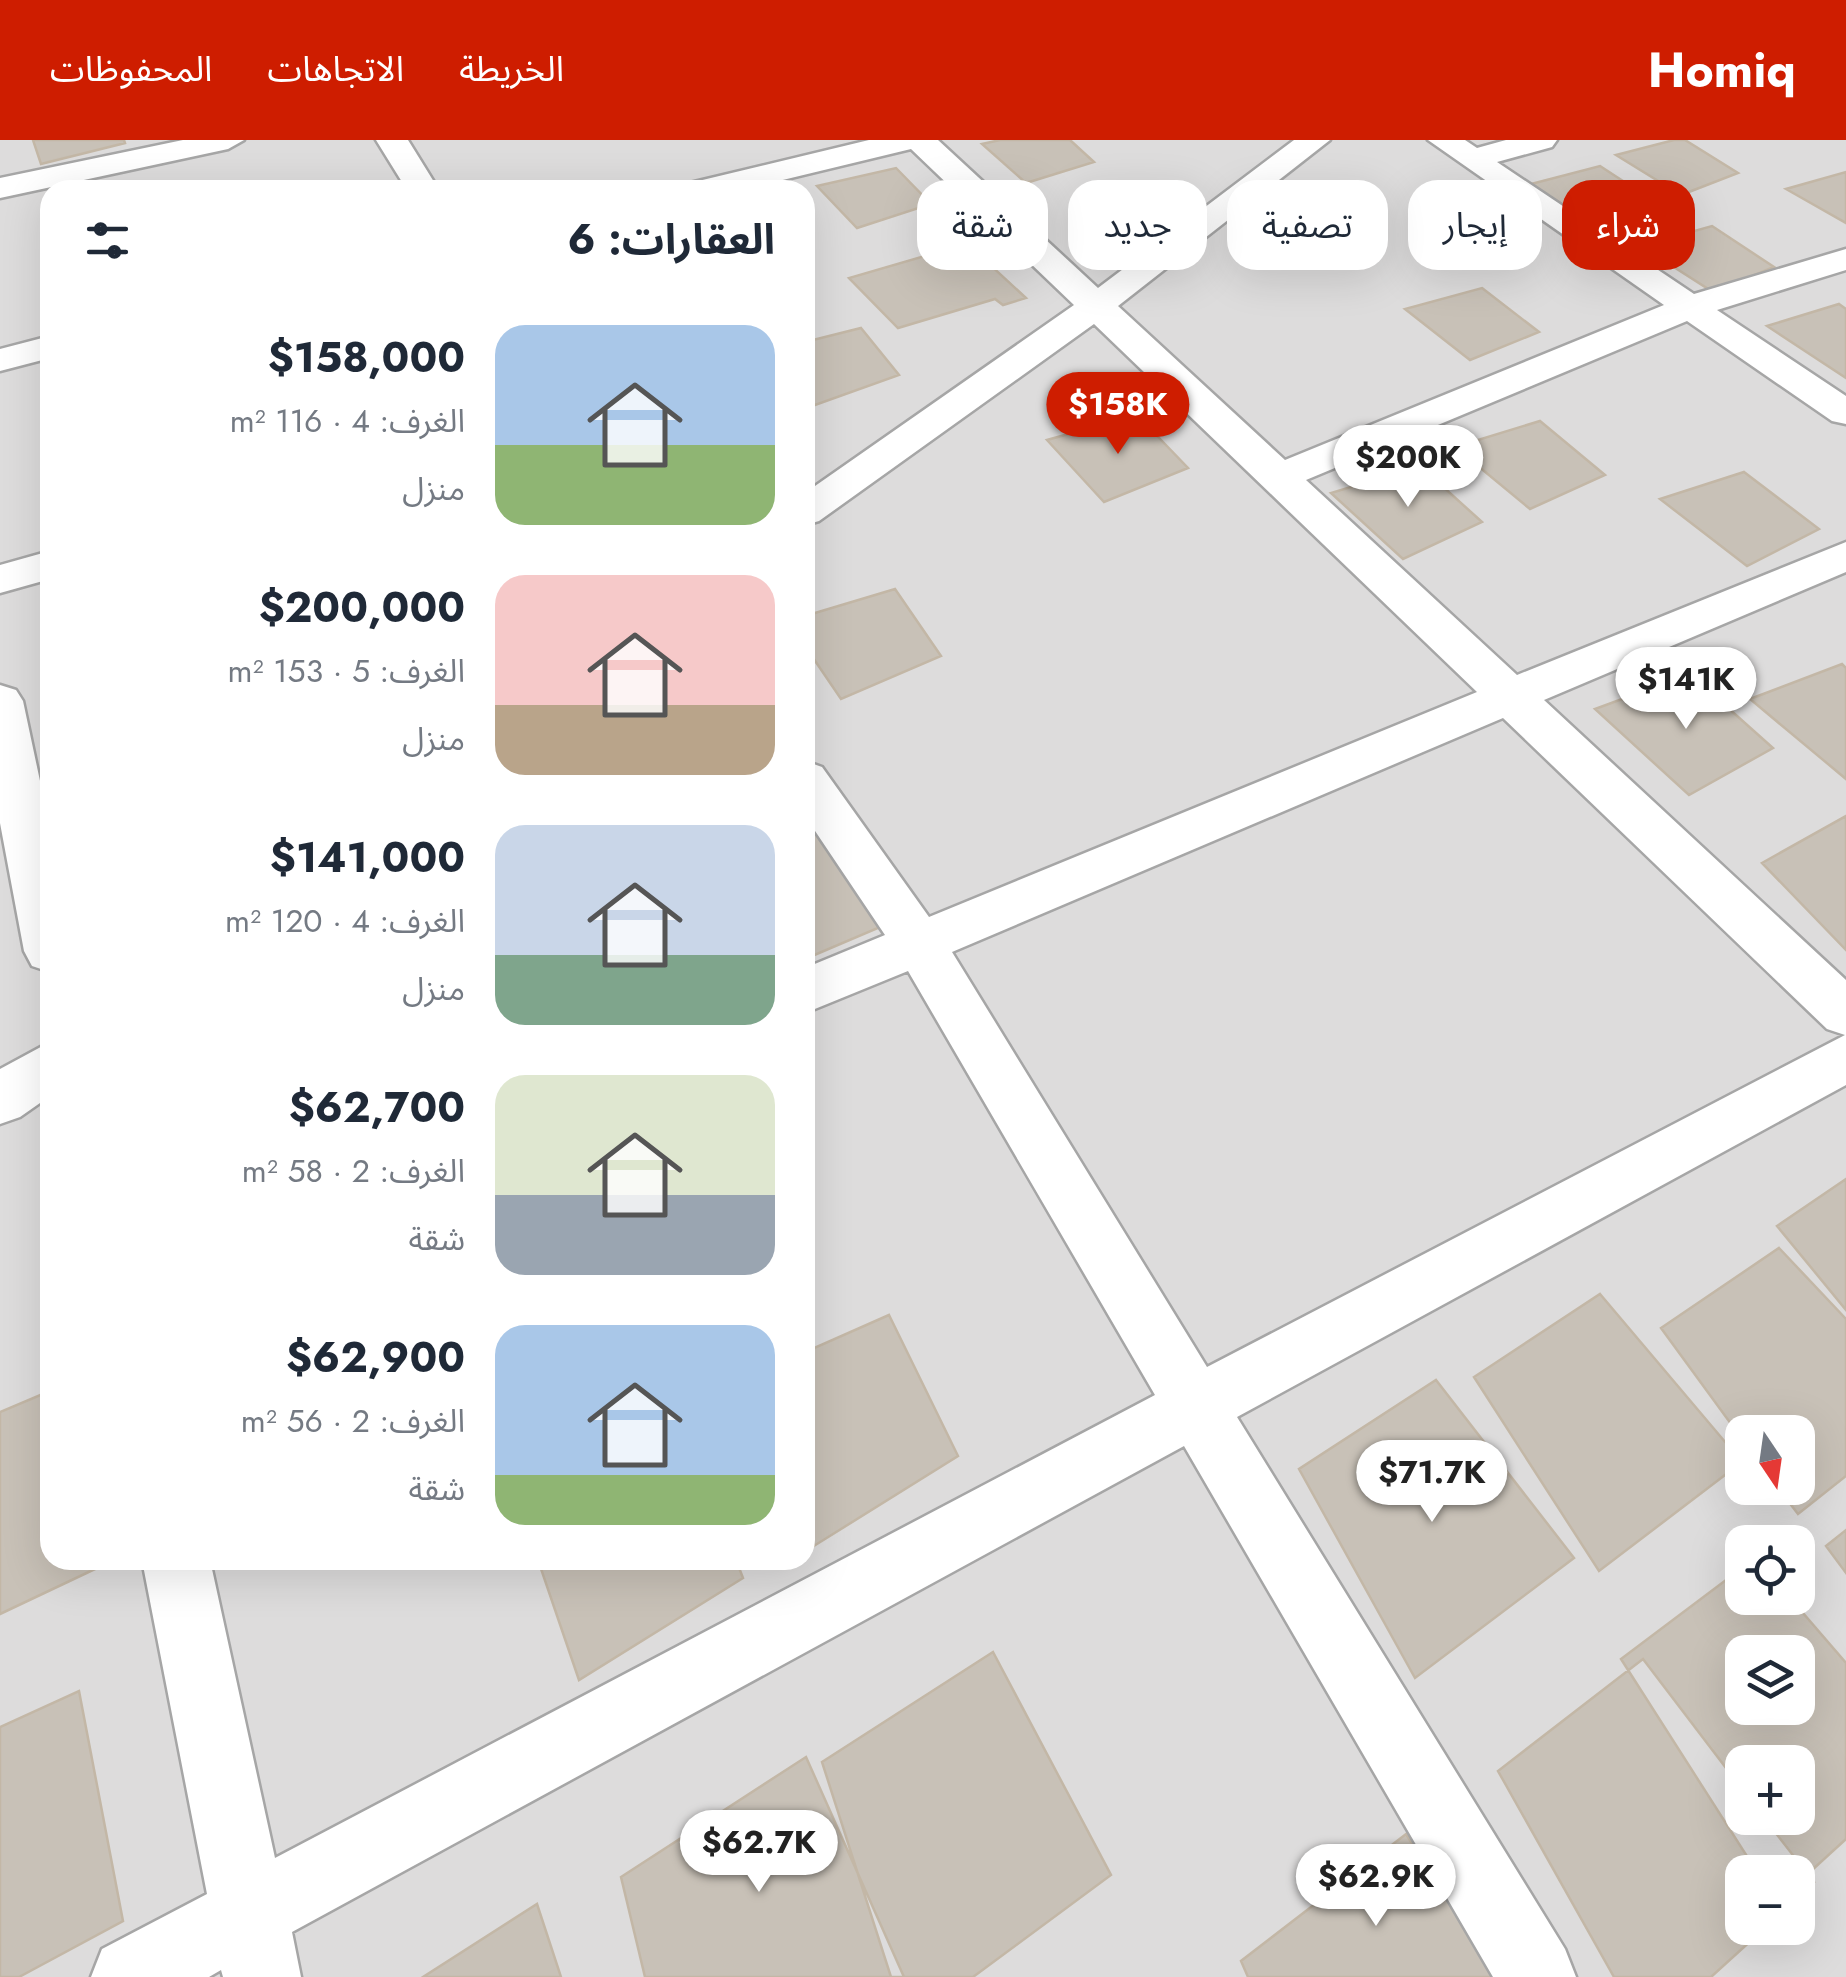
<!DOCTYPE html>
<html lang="ar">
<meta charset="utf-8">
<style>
body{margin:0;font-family:Jost,"Noto Sans Arabic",sans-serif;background:#f2f2f3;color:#1f2937;direction:rtl;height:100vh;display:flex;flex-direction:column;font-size:38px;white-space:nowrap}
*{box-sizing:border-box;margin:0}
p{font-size:32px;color:#747a83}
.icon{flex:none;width:55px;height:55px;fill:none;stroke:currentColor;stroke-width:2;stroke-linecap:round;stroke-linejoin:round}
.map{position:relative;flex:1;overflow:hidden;direction:ltr}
.panel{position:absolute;left:40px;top:40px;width:775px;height:1390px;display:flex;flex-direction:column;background:#fff;border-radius:30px;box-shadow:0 10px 40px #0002;direction:rtl}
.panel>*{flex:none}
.hud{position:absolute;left:845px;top:40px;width:850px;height:90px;direction:rtl;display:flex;gap:20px}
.needle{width:65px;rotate:167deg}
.buttons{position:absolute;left:1725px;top:1275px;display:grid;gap:20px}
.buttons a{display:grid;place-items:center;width:90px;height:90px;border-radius:20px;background:#fff;box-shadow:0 10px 40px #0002;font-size:50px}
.price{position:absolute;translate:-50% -85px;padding:0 22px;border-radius:35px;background:#fff;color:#222;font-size:32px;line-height:65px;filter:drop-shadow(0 2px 5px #0008)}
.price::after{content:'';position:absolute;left:50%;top:60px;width:30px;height:22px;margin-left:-15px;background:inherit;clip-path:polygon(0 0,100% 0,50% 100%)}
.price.current{background:#ce1d00;color:#fff}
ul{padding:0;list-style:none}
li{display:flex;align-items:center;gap:30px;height:250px;padding:0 40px}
li span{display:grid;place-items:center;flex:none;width:280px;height:200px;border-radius:30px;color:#555}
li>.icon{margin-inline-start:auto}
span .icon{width:120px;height:120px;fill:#fffc;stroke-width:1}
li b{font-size:42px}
h2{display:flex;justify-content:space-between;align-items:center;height:120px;padding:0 40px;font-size:42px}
.pill{padding:0 35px;border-radius:30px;background:#fff;box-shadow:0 10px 40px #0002;font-size:35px;line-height:90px}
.pill.current{background:#ce1d00;color:#fff}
header{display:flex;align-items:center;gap:60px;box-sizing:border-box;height:140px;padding:0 50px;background:#ce1d00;color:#fff}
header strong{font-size:48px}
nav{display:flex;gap:55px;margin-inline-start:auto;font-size:35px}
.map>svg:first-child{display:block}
.residential{fill:#dddcdc;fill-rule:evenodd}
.building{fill:#c8c1b7;stroke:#c3b7a6;stroke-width:2.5;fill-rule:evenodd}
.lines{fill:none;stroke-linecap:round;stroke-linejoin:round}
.minor-casing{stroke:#a6a6a6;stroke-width:5}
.minor{fill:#fff;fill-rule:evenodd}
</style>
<header>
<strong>Homiq</strong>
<nav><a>الخريطة</a><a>الاتجاهات</a><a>المحفوظات</a></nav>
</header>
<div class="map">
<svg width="1846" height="1837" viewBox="0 0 1846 1837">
<rect width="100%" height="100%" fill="#f0eee4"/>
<path class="residential" d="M0 0H1846V1837H0ZM50 50H805V1420H50ZM1742 1292H1798V1348H1742ZM1742 1402H1798V1458H1742ZM1742 1512H1798V1568H1742ZM1742 1622H1798V1678H1742ZM1742 1732H1798V1788H1742Z"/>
<path class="building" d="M33 0H124L125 3 41 24Z
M1000 0H1070L1094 22 1026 43 982 4Z
M1674 0H1685L1738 33 1681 55 1616 15Z
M1600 26 1655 62 1595 85 1531 44Z
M896 28 931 64 857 88 817 46Z
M1846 32V83L1786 49Z
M1485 60 1539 99 1474 123 1413 79Z
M1712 86 1774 127 1713 152 1641 106Z
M961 98 1026 158 1003 165 995 159 898 188 849 138 942 111 936 106Z
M1482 148 1539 192 1470 220 1405 169Z
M1839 164 1846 169V238L1767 186Z
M861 188 899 235 815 265 805 253V202Z
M1137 275 1188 328 1104 362 1047 300Z
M1540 281 1605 335 1530 369 1455 307Z
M1420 326 1482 382 1403 419 1331 353Z
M1744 332 1819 389 1747 426 1660 359Z
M895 449 941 516 841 559 805 506V476Z
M1842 524 1846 528V639L1750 559Z
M1690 534 1773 608 1689 655 1595 569Z
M1846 676V810L1762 723Z
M815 681 885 785 805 819V684Z
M1846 1039V1170L1777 1086Z
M1779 1108 1846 1179V1336L1798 1374 1778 1348H1798V1292H1742V1299L1661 1188Z
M1600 1154 1742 1322 1599 1431 1474 1237Z
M889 1175 958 1316 809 1409 805 1399V1212Z
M1436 1240 1574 1418 1415 1538 1299 1329Z
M50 1251V1420H114L0 1474V1272Z
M1846 1390V1433L1826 1406Z
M538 1420H736L743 1438 579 1540Z
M1742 1428V1458H1790L1846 1523V1699L1798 1743V1732H1757L1621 1519ZM1742 1512H1798V1568H1742ZM1742 1622H1798V1678H1742Z
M993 1512 1111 1735 973 1837H891L822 1622Z
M1643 1519 1742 1649V1678H1764L1814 1742 1798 1757V1732H1742V1788H1765L1711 1837H1614L1498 1631Z
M79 1551 123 1781 19 1837H0V1587Z
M806 1617 904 1837H645L621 1737Z
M1406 1694 1497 1837H1248L1241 1821Z
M537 1764 561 1837H423Z"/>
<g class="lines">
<g class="minor-casing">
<path id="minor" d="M183 0H244L228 9 0 58V38Z
M376 0H408L439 50H407Z
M869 0H938L1098 148 1294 0H1330L1118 166 1285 320 1664 165 1428 0H1465L1477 8 1506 0H1557L1552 7 1497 22 1694 154 1846 109V130L1717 170 1846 256V284L1832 281 1687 181 1306 340 1517 535 1846 402V432L1544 560 1846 840V945L1237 1277 1565 1809 1576 1837H1493L1184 1306 292 1792 301 1837H223L221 1830 209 1837H91L102 1809 207 1754 142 1420H210L275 1718 1155 1255 908 831 805 873V828L885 795 805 676V621L822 627 929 777 1477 552 1094 184 819 381 805 385V353L1074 165 911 9 741 50H685L690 43ZM1503 578 1827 889 1845 895 1207 1227 952 812Z
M50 196V218L0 231V209Z
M50 411V439L0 453V425Z
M0 545 16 550 23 561 50 688V832L32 826 24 811 0 683Z
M50 902V956L20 977 0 984V929Z"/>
</g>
<use href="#minor" class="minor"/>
</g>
</svg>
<div class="buttons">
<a><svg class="needle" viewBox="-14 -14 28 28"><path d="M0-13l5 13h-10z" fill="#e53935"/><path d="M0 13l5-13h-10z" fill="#747a83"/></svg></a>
<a><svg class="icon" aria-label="locate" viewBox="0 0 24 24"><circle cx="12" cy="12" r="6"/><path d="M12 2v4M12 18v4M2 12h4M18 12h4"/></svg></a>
<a><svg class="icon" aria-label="layers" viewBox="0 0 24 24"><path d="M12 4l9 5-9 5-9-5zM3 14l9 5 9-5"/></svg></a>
<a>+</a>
<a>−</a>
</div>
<b class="price current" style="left:1118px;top:317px">$158K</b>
<b class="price" style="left:1408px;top:370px">$200K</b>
<b class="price" style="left:1686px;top:592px">$141K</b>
<b class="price" style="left:1432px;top:1385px">$71.7K</b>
<b class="price" style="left:759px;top:1755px">$62.7K</b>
<b class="price" style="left:1376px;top:1789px">$62.9K</b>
<div class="hud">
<a class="pill current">شراء</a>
<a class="pill">إيجار</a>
<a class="pill">تصفية</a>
<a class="pill">جديد</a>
<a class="pill">شقة</a>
</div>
<section class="panel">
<h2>العقارات: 6<svg class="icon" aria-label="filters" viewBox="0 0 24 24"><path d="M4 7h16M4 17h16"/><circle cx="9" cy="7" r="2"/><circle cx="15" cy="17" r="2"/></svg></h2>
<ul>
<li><span style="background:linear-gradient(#a9c7e8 60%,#8fb573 0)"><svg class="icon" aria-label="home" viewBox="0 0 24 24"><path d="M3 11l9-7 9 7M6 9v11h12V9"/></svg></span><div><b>$158,000</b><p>الغرف: 4 · 116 m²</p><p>منزل</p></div></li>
<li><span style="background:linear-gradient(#f6c9c9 65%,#b9a48a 0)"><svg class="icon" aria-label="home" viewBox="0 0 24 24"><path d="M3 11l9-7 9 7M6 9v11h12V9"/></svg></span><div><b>$200,000</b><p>الغرف: 5 · 153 m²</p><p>منزل</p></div></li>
<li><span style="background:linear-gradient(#c9d6e8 65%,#7fa58c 0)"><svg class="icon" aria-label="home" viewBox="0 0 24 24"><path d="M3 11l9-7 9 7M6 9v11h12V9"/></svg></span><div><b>$141,000</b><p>الغرف: 4 · 120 m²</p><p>منزل</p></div></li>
<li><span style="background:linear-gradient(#dfe7d0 60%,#9aa5b1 0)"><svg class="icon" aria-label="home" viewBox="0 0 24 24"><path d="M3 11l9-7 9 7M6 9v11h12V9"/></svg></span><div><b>$62,700</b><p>الغرف: 2 · 58 m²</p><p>شقة</p></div></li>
<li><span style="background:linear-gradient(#a9c7e8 75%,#8fb573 0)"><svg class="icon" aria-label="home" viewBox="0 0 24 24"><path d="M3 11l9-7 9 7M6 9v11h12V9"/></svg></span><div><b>$62,900</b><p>الغرف: 2 · 56 m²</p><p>شقة</p></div></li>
</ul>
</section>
</div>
